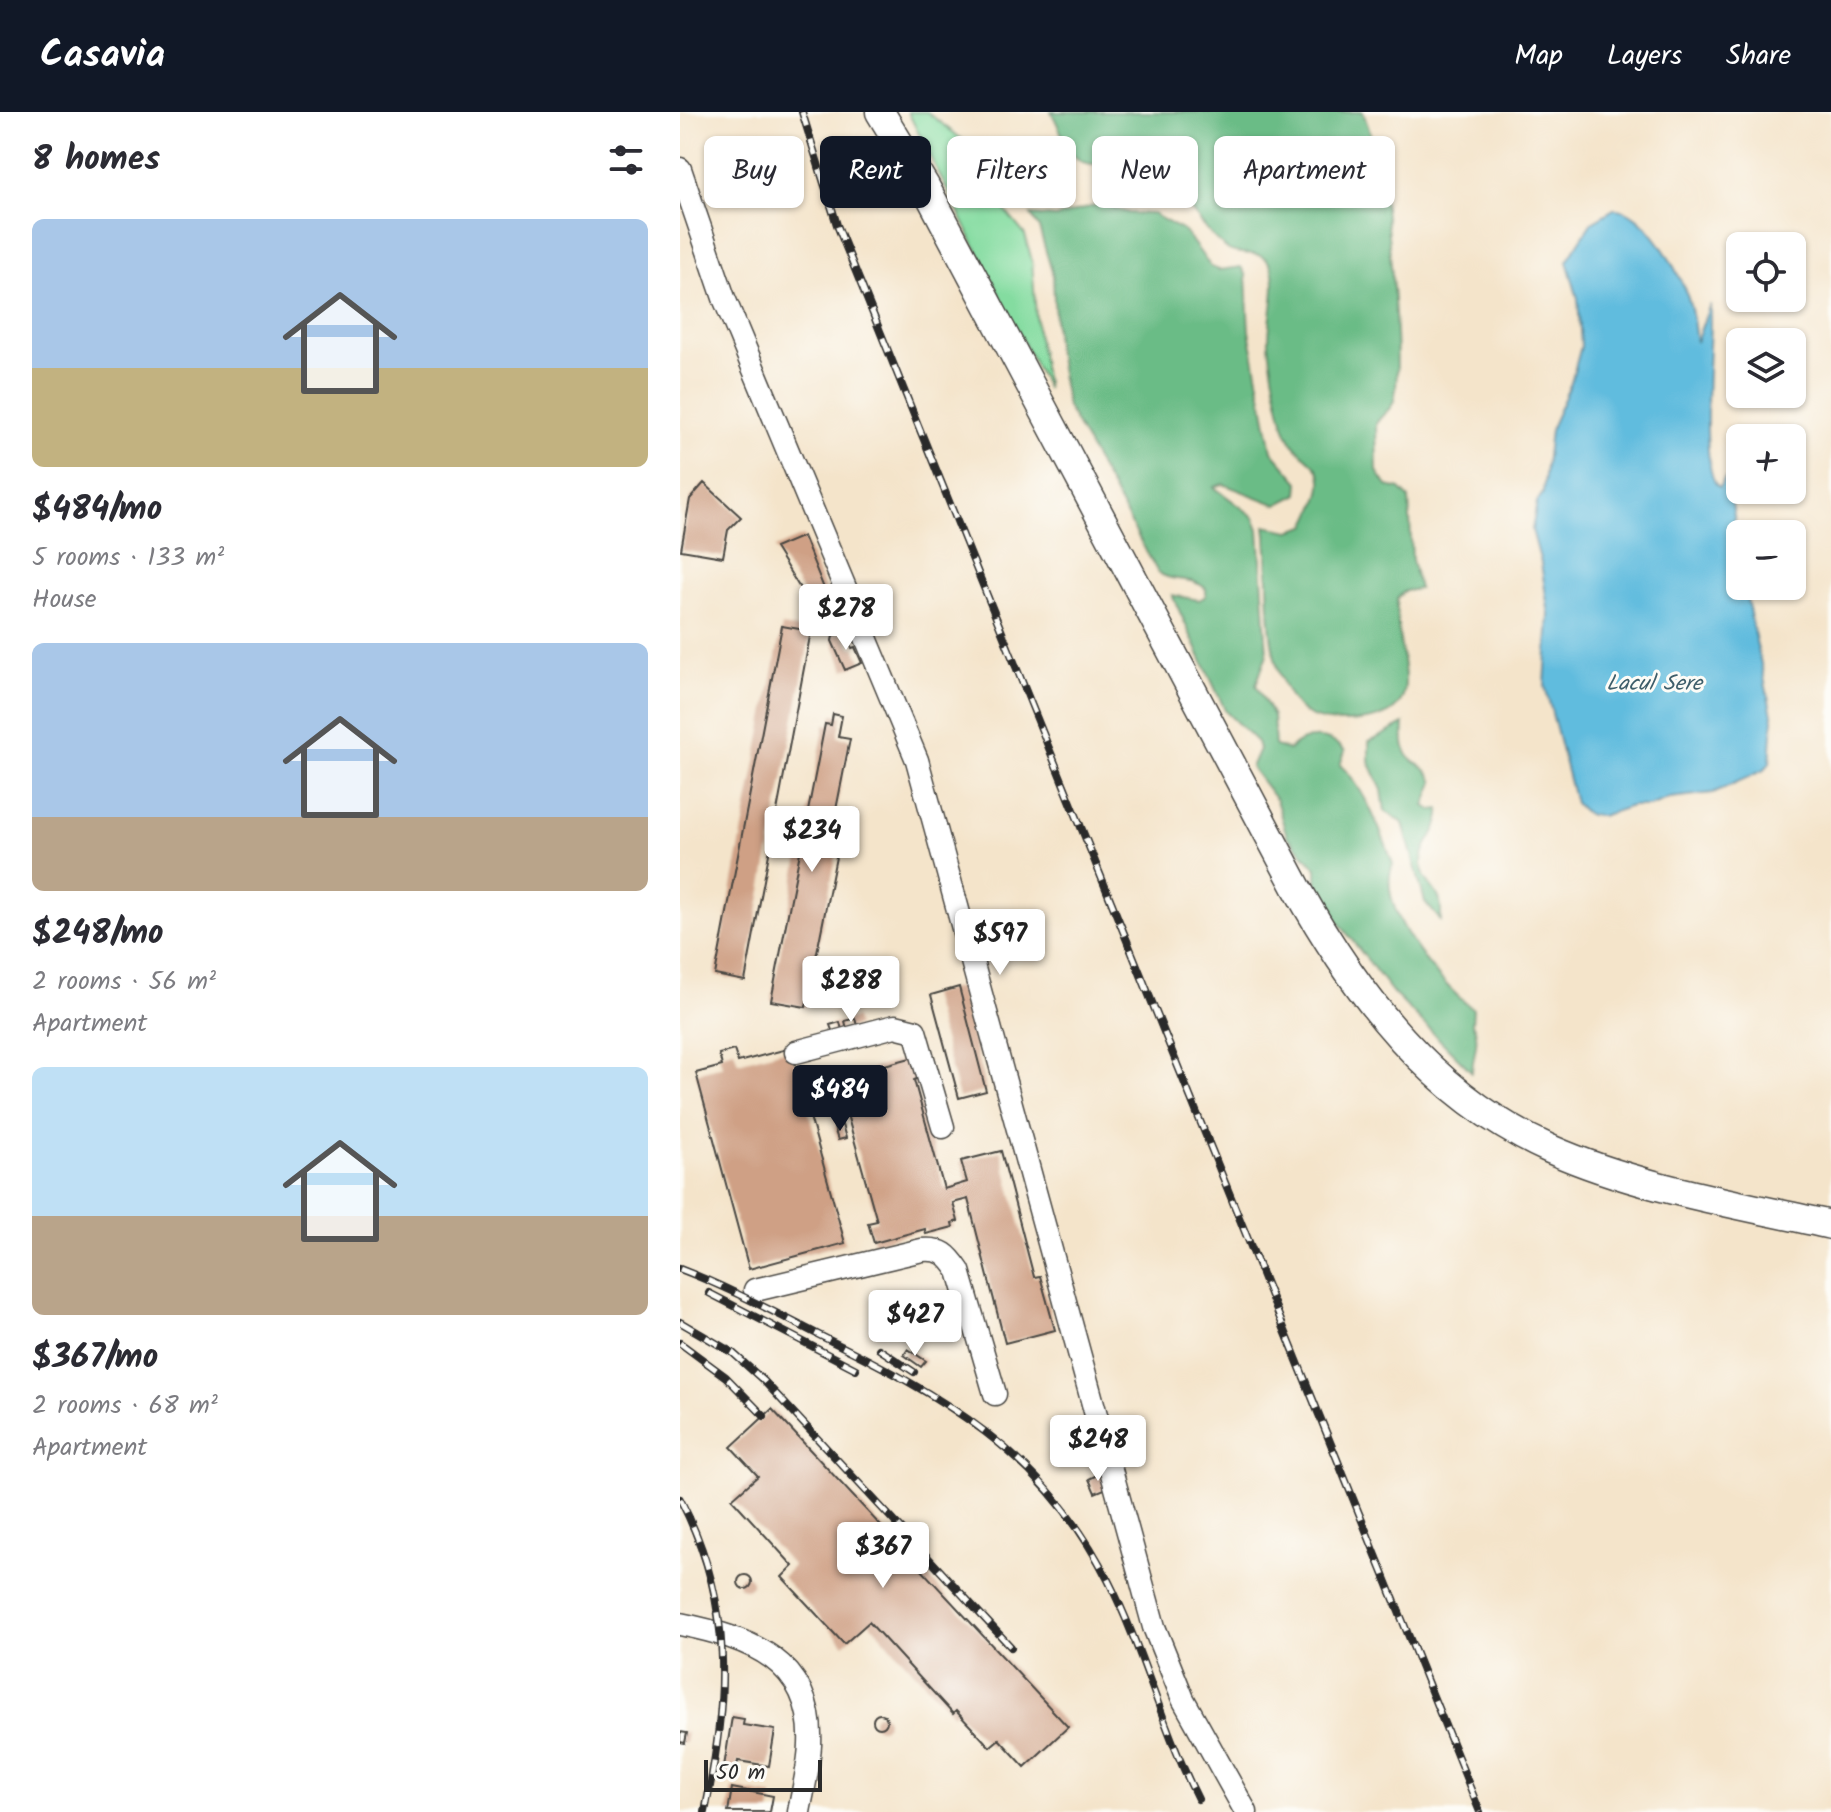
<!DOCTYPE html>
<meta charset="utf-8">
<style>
body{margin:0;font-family:Kalam,sans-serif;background:#f7f7f7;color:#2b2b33;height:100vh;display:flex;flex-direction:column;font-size:30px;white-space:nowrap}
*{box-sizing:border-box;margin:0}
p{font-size:26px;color:#7c7c81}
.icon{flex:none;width:44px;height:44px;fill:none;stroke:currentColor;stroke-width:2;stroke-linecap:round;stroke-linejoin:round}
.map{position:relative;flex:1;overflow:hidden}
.sheet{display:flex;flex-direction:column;background:#fff;width:680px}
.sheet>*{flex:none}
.guide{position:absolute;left:24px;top:24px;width:760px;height:72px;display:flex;gap:16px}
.buttons{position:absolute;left:1046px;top:120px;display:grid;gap:16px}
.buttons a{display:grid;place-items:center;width:80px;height:80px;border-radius:12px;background:#fff;box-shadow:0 2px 6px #0004;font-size:40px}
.scale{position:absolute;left:24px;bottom:20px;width:118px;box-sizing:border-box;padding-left:8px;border:4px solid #2b2b2b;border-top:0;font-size:22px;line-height:28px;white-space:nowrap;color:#2b2b2b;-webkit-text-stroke:6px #fdfcf7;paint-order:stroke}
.price{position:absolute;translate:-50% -68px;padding:0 18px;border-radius:8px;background:#fff;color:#222;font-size:26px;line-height:52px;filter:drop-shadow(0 2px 4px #0008)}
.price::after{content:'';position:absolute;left:50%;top:48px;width:24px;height:18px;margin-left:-12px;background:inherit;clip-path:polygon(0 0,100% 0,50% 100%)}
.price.on{background:#111827;color:#fff}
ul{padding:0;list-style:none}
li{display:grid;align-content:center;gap:16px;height:424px;padding:0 32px}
li span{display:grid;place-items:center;height:248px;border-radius:12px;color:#555}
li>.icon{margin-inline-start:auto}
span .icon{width:144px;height:144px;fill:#fffc;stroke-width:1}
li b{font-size:34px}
h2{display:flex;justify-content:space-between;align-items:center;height:96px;padding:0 32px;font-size:34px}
.tag{padding:0 28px;border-radius:12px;background:#fff;box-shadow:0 2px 6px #0004;font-size:28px;line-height:72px}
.tag.on{background:#111827;color:#fff}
header{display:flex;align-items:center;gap:48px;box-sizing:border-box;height:112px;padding:0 40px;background:#111827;color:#fff}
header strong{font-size:38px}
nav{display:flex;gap:44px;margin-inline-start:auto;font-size:28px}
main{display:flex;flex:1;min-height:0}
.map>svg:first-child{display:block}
.green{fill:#84dca0;stroke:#588466;stroke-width:2}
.forest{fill:#6bbc86;stroke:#4b7458;stroke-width:2}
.water{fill:#60bcde;stroke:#467484;stroke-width:2}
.building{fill:#cfa085}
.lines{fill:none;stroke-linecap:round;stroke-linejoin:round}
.minor-casing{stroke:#494743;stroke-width:25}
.major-casing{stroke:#494743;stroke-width:31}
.minor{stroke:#fff;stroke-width:22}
.major{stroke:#fff;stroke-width:28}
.rail-casing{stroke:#2b2b2b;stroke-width:8}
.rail{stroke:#fdfcf7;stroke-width:5;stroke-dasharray:15;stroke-linecap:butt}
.labels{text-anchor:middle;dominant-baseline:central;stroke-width:6;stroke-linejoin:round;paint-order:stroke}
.water-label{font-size:22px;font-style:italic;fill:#3e5e6a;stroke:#fdfcf7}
</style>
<header>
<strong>Casavia</strong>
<nav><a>Map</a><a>Layers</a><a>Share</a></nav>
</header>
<main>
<section class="sheet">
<h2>8 homes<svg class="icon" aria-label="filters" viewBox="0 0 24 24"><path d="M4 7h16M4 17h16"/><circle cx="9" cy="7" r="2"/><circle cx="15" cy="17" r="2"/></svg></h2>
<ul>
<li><span style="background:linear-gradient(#a9c7e8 60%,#c2b280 0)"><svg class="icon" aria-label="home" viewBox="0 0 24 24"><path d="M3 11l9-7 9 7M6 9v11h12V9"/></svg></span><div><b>$484/mo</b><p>5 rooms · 133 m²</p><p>House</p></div></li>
<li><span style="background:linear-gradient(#a9c7e8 70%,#b9a48a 0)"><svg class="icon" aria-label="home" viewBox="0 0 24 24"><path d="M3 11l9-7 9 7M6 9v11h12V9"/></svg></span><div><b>$248/mo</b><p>2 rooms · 56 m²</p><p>Apartment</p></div></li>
<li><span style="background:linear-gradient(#bfe0f5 60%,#b9a48a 0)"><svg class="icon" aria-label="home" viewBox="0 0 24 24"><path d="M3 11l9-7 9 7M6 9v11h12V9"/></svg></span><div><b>$367/mo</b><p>2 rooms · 68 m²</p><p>Apartment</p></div></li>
</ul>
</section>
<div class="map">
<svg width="1151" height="1700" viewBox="0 0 1151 1700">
<rect width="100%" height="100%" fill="#fdfcf7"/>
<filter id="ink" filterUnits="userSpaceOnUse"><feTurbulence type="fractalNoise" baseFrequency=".0125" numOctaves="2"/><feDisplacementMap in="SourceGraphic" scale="16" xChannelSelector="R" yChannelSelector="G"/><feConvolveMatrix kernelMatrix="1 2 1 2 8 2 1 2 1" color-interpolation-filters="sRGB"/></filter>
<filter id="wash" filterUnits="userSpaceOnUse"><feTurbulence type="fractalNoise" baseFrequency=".006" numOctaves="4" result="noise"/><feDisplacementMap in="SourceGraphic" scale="32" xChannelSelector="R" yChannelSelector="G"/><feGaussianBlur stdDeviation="1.8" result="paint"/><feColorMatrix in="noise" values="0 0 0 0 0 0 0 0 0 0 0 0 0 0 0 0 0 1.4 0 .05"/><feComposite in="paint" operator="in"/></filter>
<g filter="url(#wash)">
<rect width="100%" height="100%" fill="#f4e4ca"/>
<path class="green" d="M228 0H247L293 36 306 53 318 90 345 123 352 149 357 219 367 277Z"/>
<path class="forest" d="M371 0H683C688 15 695 31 698 47 705 82 726 269 712 293 708 300 700 304 696 312L697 359 707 374 720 377 729 386 732 448 739 477 725 479 717 486C713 551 761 609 661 610 642 610 624 606 613 589 580 540 592 470 585 414L610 419 626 414C666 338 616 362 603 309 597 284 591 257 589 231 588 209 598 176 592 158 585 133 562 147 547 137 529 124 519 107 506 92 495 80 465 60 451 54 434 48 418 56 403 50 386 43 381 15 371 0Z
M420 92 449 101 473 102 505 120 531 155 539 158 561 155 566 164 569 219 592 339 619 370 618 382 597 393 543 372 534 375 574 405 579 417 587 542 576 573 593 604 595 634 609 638C624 621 650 622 665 639L660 653C683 672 703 724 713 752 694 796 760 872 793 897L792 912C802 925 792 944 792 960L713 881 649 798 637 778V757L607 724 596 688 571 655 579 637 577 630 546 600 492 483 519 488 526 484V477C512 463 490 472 477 459L387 295 376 234 373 163 359 116 351 103 377 105Z
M724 612C720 660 742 643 754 670L745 694 752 698 760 697C762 719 743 729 742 750 741 767 751 771 758 784 762 790 761 802 761 809L745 790 723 711 705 699 702 678 689 649V630Z"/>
<path class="water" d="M934 97C965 96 998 158 1008 186 1013 200 1014 215 1016 230L1030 192C1032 222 1017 361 1039 375L1045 366 1049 371 1060 444V474H1064L1093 607 1090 651 1084 658 1033 681 990 686 969 694H951L921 704 908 703 895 691 865 574 869 503 861 451 852 418 857 390 863 381 870 318 891 271 901 234 898 187 887 149 912 110Z"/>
<g id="blocks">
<path class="building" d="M24 371 61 405 48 418 43 445 1 438 10 387Z
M123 424 145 479 126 486 95 436Z
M102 514 131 519 65 869 35 863Z
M161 520 172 536 175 535 182 551 165 558 152 529 153 524Z
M153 602 162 604 158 625 170 627 150 728 159 730 126 895 91 889 145 612 151 613Z
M279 875 306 979 279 986 251 883Z
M175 906 177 914 167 917 165 909Z
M160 910 162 918 153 921 150 913Z
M111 936 165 1131 69 1157 16 961 42 954 39 942 54 938 58 950Z
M234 945 239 966 234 968 264 1077 287 1070 281 1049 321 1039 354 1165 360 1164 375 1218 325 1231 288 1087 273 1091 278 1109 272 1111 273 1115 246 1122 245 1117 194 1131 188 1111 197 1109 163 988 155 990 149 968Z
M158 999 161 1011 156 1013 153 1001Z
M162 1013 166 1026 158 1028 154 1016Z
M228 1237 246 1249 241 1255 224 1243Z
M92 1297 388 1615 345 1655 319 1627 310 1635 276 1599 273 1602 189 1510 164 1532 102 1465 113 1454 52 1387 78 1364 51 1335Z
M421 1361 427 1376 415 1381 409 1367Z
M58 1470a7 7 0 1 1 14 0a7 7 0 1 1-14 0Z
M193 1609a7 7 0 1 1 14 0a7 7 0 1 1-14 0Z
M52 1605 64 1607 63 1613 95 1618 89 1654 58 1649 54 1669 42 1667Z
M0 1620 7 1621 5 1631 0 1630Z
M52 1676 93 1684 90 1700H48Z"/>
</g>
</g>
<g filter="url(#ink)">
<use href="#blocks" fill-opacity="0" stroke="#494743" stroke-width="2"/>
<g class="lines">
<g class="minor-casing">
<path id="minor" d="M0 57 44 186 237 648 474 1515 503 1587 566 1700
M116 940 215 914 235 919 263 1015
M75 1178 242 1138C262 1136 268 1143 279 1159L315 1282
M0 1512C69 1526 134 1548 130 1633 129 1655 123 1678 119 1700"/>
</g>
<g class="major-casing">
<path id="major" d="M200 0 245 74 617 776C677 884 754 985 870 1037 958 1076 1058 1092 1151 1113"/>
</g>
<use href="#minor" class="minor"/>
<use href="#major" class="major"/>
<g class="rail-casing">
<path id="rail" d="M122 0 157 113 800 1700
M0 1157C47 1175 92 1199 137 1222 261 1283 364 1340 428 1468 464 1539 482 1616 518 1687
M29 1181 176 1257
M0 1210 53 1241 84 1269 331 1535
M0 1231 46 1265 84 1304
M199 1237 234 1260
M0 1387C55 1493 48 1586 25 1700"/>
</g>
<use href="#rail" class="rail"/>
</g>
</g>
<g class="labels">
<g class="water-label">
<text x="974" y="572">Lacul Sere</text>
</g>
</g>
</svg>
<div class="buttons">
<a><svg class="icon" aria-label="locate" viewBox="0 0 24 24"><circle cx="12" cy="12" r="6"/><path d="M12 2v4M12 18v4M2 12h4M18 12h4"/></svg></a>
<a><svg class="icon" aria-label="layers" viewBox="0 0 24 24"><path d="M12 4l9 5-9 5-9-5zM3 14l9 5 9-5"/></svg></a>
<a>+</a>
<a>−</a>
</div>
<div class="scale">50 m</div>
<b class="price" style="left:166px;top:540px">$278</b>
<b class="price" style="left:132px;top:762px">$234</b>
<b class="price" style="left:320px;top:865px">$597</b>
<b class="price" style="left:171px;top:912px">$288</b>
<b class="price on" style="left:160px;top:1021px">$484</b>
<b class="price" style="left:235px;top:1246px">$427</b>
<b class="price" style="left:418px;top:1371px">$248</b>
<b class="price" style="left:203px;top:1478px">$367</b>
<div class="guide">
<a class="tag">Buy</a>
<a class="tag on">Rent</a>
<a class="tag">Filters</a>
<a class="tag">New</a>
<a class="tag">Apartment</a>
</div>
</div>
</main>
